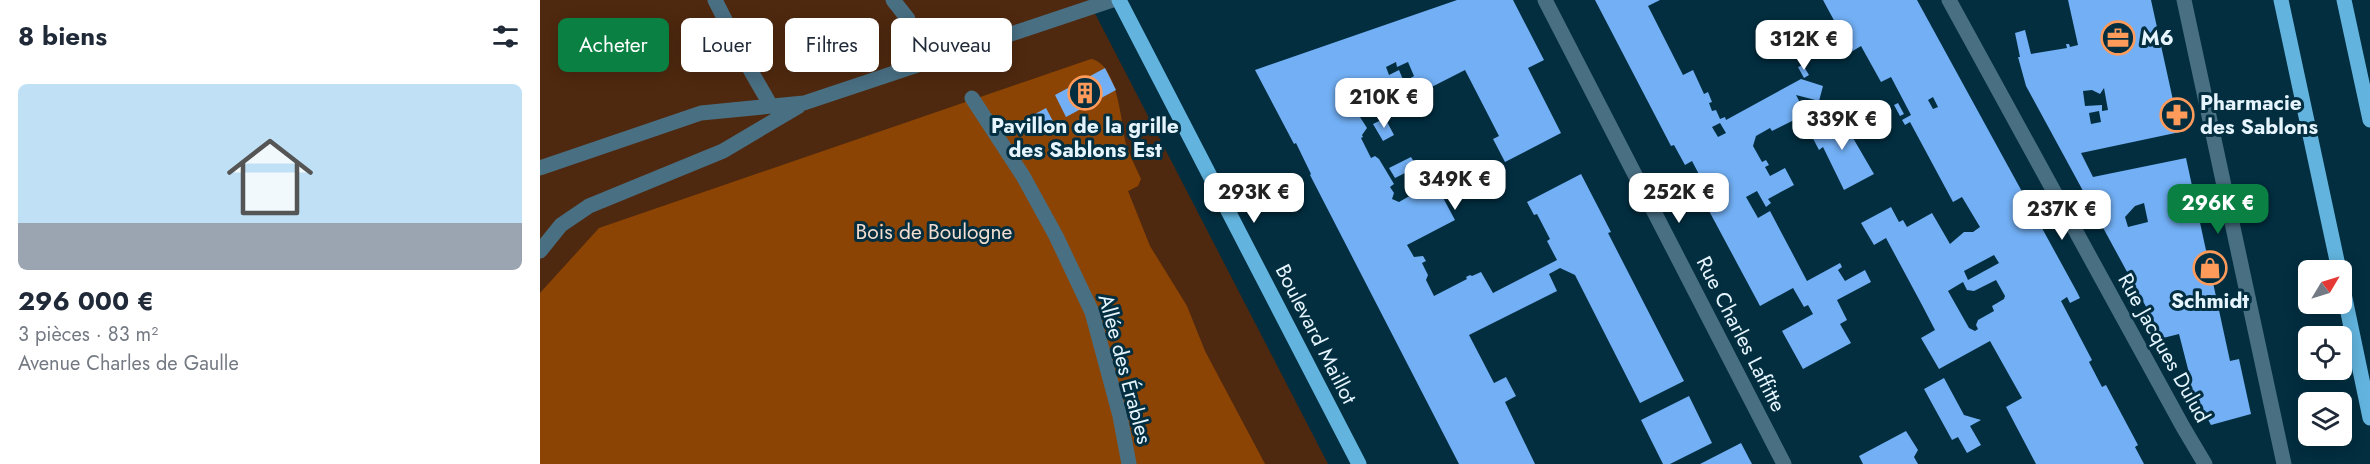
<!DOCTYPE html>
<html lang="fr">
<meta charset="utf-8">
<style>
body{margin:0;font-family:Jost,sans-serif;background:#f6f6f7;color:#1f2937;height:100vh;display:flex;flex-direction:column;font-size:22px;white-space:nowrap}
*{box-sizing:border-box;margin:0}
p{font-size:20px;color:#747a83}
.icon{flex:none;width:33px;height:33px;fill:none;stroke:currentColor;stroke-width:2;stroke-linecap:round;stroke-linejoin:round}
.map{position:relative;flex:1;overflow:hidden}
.sheet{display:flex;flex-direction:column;background:#fff;width:540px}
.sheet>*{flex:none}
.banner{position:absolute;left:18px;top:18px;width:570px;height:54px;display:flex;gap:12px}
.needle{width:39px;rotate:52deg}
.controls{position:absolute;left:1758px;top:260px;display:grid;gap:12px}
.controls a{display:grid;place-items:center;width:54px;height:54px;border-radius:9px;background:#fff;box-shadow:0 3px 15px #0003;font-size:30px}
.price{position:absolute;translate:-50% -51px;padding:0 14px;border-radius:12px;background:#fff;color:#222;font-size:20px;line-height:39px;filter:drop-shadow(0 2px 3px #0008)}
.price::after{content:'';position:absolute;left:50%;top:36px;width:18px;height:14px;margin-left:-9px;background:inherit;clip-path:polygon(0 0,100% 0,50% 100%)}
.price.selected{background:#0b8043;color:#fff}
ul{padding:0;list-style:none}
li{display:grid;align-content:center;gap:12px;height:318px;padding:0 18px}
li+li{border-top:2px solid #e0e1e3}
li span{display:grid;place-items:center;height:186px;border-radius:9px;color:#555}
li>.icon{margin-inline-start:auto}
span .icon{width:108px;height:108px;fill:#fffc;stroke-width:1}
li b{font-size:26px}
h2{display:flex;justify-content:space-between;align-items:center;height:72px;padding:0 18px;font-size:26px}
.chip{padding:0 21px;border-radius:9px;background:#fff;box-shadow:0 3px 15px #0003;font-size:21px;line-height:54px}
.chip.selected{background:#0b8043;color:#fff}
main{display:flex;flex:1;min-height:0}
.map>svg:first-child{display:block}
.green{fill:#4f290f}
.forest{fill:#8c4404}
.building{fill:#72aff4;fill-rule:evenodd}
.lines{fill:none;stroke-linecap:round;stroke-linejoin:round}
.minor{stroke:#496f83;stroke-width:15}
.major{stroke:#62b4de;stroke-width:15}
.labels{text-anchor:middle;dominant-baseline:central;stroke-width:6;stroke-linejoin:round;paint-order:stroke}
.poi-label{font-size:21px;font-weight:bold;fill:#e6f5fd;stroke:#022e40;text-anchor:start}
.park-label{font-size:21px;fill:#f2ddd0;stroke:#022e40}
.street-label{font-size:21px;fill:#e6f5fd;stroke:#022e40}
</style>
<main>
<section class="sheet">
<h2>8 biens<svg class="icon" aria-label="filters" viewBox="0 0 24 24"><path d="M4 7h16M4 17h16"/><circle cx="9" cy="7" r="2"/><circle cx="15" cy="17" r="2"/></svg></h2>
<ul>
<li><span style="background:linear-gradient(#bfe0f5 75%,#9aa5b1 0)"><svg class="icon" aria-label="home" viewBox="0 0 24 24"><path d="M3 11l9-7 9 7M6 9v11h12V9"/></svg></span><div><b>296 000 €</b><p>3 pièces · 83 m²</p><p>Avenue Charles de Gaulle</p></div></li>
</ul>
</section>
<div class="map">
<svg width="1830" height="464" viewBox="0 0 1830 464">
<rect width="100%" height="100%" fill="#022e40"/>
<path class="green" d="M0 0H548L788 464H0Z"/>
<path class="forest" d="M551 59C578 64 581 122 586 144 590 156 596 168 601 179L598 186 588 191 610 246 647 306 665 351 725 464H0V293L59 228Z"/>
<path class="building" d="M917 0H973L1004 60 988 68 1021 133 965 162 953 139 959 136 925 70 872 97 870 92 820 117 827 128 822 135 823 137 821 138 831 158 835 156 839 159 854 184 850 187 854 193 852 199 859 202 880 190 879 187 893 179 915 220 867 245 874 257 883 256 886 261 882 263 888 275 886 280 894 296 927 279 926 277 930 275 932 276 941 272 953 293 1017 260 1007 241 1010 239 997 214 994 215 987 202 1041 174 1071 232 1068 233 1144 381 1100 403 1035 275 1020 268 1009 274 1017 291 929 335 954 383 966 377 976 396 965 402 995 464H919L770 175 771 174 756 143 754 144 715 70ZM856 62 857 67 868 62 874 76 864 82 859 70 849 75 846 67ZM816 79 821 90 811 94 806 84Z
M1055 0H1120L1108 6 1143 75 1153 70 1164 94 1168 92 1172 102 1169 103 1172 111 1176 110 1180 119 1185 117 1186 120 1261 79 1283 86 1279 101 1256 95 1266 114 1232 131 1230 128 1216 136 1213 146 1222 162 1226 160 1229 165 1225 167 1230 176 1245 168 1254 185 1228 199 1231 203 1226 207 1217 191 1206 197 1218 218 1230 211 1267 281 1300 263 1302 267 1298 270 1305 281 1325 270 1331 282 1297 300 1307 320 1300 324 1311 343 1263 369 1242 331 1273 314 1268 305 1264 307 1253 288 1220 306 1168 209 1175 205 1152 161 1145 165 1134 145 1131 146ZM1180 123 1186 133 1178 137 1172 127Z
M1283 0H1377L1537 292 1540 298 1530 303 1527 297 1521 301 1552 360 1549 362 1562 387 1566 385 1598 445 1595 447 1604 464H1496L1466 407 1482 398 1450 341 1399 369 1381 338 1395 330 1382 305 1346 238 1334 245 1321 223 1351 207 1359 222 1363 220 1367 227 1392 213 1410 244 1424 232H1433L1440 227 1422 197 1413 202 1370 122 1365 125 1362 120 1371 115 1351 77 1341 82 1321 46 1311 52ZM1393 97 1398 107 1393 109 1388 100ZM1454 255 1459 263 1428 280 1424 271ZM1456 280 1465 296 1464 299 1452 306 1454 311 1438 320 1436 325 1438 329 1435 331 1429 328 1408 291 1423 282 1427 290 1434 291Z
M1528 0H1611L1640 132 1541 153 1553 177 1646 158 1690 361 1699 359 1711 414 1671 425 1643 374 1649 373 1639 334 1623 338 1486 86 1478 57H1480L1475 33 1485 30 1491 54 1527 48 1526 44H1529L1530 47 1538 45ZM1564 88 1568 110 1562 111V105L1545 106 1543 91 1552 90 1560 94ZM1559 111 1561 122 1551 124 1549 113ZM1604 203 1608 222 1588 227 1585 217 1595 206Z
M1263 65 1269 75 1264 78 1258 67Z
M565 68 576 90 526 117 515 95Z
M1358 103 1364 114 1360 116 1354 105Z
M506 108 515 125 505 131 495 114Z
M1299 114 1334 174 1304 190 1283 147 1279 150 1267 127 1271 125 1273 128Z
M845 118 854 135 843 141 833 124Z
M871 157 877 167 855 178 849 168Z
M1404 378 1424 415 1441 420 1430 426 1441 445 1427 453 1418 437 1412 440 1384 389Z
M1149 396 1172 443 1130 464H1123L1101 420Z
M1366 431 1378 450 1374 457 1378 464H1323L1319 456Z
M1201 443 1212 464H1160Z"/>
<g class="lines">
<path class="minor" d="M175 0 212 73 231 106
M353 0 368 19
M1005 0 1244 464
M1409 0 1643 427 1665 464
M1644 0 1744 464
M432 98 483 176 516 236 552 312 580 416 589 464
M0 168 161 113 264 103 573 0
M0 251 21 225 49 206 183 151 259 106"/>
<path class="major" d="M579 0 819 464
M1741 0 1799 270
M1804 0 1830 120
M1802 284 1830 418"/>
</g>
<defs>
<g id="office-ring" transform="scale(1.725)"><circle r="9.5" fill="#022e40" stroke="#ff9b5a" stroke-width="1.5"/><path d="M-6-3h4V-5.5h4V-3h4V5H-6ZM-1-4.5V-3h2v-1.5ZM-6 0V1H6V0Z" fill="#ff9b5a"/></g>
<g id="building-ring" transform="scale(1.725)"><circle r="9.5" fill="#022e40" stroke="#ff9b5a" stroke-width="1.5"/><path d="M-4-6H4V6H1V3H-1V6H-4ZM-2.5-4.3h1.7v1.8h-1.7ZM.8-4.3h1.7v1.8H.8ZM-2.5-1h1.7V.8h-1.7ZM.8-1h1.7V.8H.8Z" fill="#ff9b5a"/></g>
<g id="pharmacy-ring" transform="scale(1.725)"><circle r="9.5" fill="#022e40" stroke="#ff9b5a" stroke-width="1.5"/><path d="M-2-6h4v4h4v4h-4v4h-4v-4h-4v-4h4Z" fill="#ff9b5a"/></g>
<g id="shop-ring" transform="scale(1.725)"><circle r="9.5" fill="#022e40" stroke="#ff9b5a" stroke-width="1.5"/><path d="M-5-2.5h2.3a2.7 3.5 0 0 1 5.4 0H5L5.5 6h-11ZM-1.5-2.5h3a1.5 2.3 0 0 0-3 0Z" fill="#ff9b5a"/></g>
</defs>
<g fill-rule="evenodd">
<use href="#office-ring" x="1578" y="38"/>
<use href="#building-ring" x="545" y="93"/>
<use href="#pharmacy-ring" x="1637" y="115"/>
<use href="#shop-ring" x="1670" y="268"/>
</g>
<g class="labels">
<g class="poi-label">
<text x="1601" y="38">M6</text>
<text x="1660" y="103">Pharmacie<tspan x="1660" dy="24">des Sablons</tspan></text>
<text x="545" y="126" text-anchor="middle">Pavillon de la grille<tspan x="545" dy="24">des Sablons Est</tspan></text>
<text x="1670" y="301" text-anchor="middle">Schmidt</text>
</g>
<g class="park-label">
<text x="394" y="232">Bois de Boulogne</text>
</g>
<g class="street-label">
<text transform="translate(776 334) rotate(63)">Boulevard Maillot</text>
<text transform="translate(1201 334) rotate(63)">Rue Charles Laffitte</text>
<text transform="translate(1624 348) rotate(61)">Rue Jacques Dulud</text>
<text transform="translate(585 369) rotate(75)">Allée des Érables</text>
</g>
</g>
</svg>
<div class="controls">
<a><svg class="needle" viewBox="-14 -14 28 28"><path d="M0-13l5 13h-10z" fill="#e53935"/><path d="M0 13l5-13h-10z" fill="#747a83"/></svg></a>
<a><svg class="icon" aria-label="locate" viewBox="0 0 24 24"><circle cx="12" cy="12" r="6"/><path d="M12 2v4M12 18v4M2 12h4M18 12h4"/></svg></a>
<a><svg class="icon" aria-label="layers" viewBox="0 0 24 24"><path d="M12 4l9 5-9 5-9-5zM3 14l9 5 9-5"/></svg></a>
</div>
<b class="price" style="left:1264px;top:71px">312K €</b>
<b class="price" style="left:844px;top:129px">210K €</b>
<b class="price" style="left:1302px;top:151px">339K €</b>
<b class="price" style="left:915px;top:211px">349K €</b>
<b class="price" style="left:714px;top:224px">293K €</b>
<b class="price" style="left:1139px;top:224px">252K €</b>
<b class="price selected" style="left:1678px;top:235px">296K €</b>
<b class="price" style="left:1522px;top:241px">237K €</b>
<div class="banner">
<a class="chip selected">Acheter</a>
<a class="chip">Louer</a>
<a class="chip">Filtres</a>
<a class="chip">Nouveau</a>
</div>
</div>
</main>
